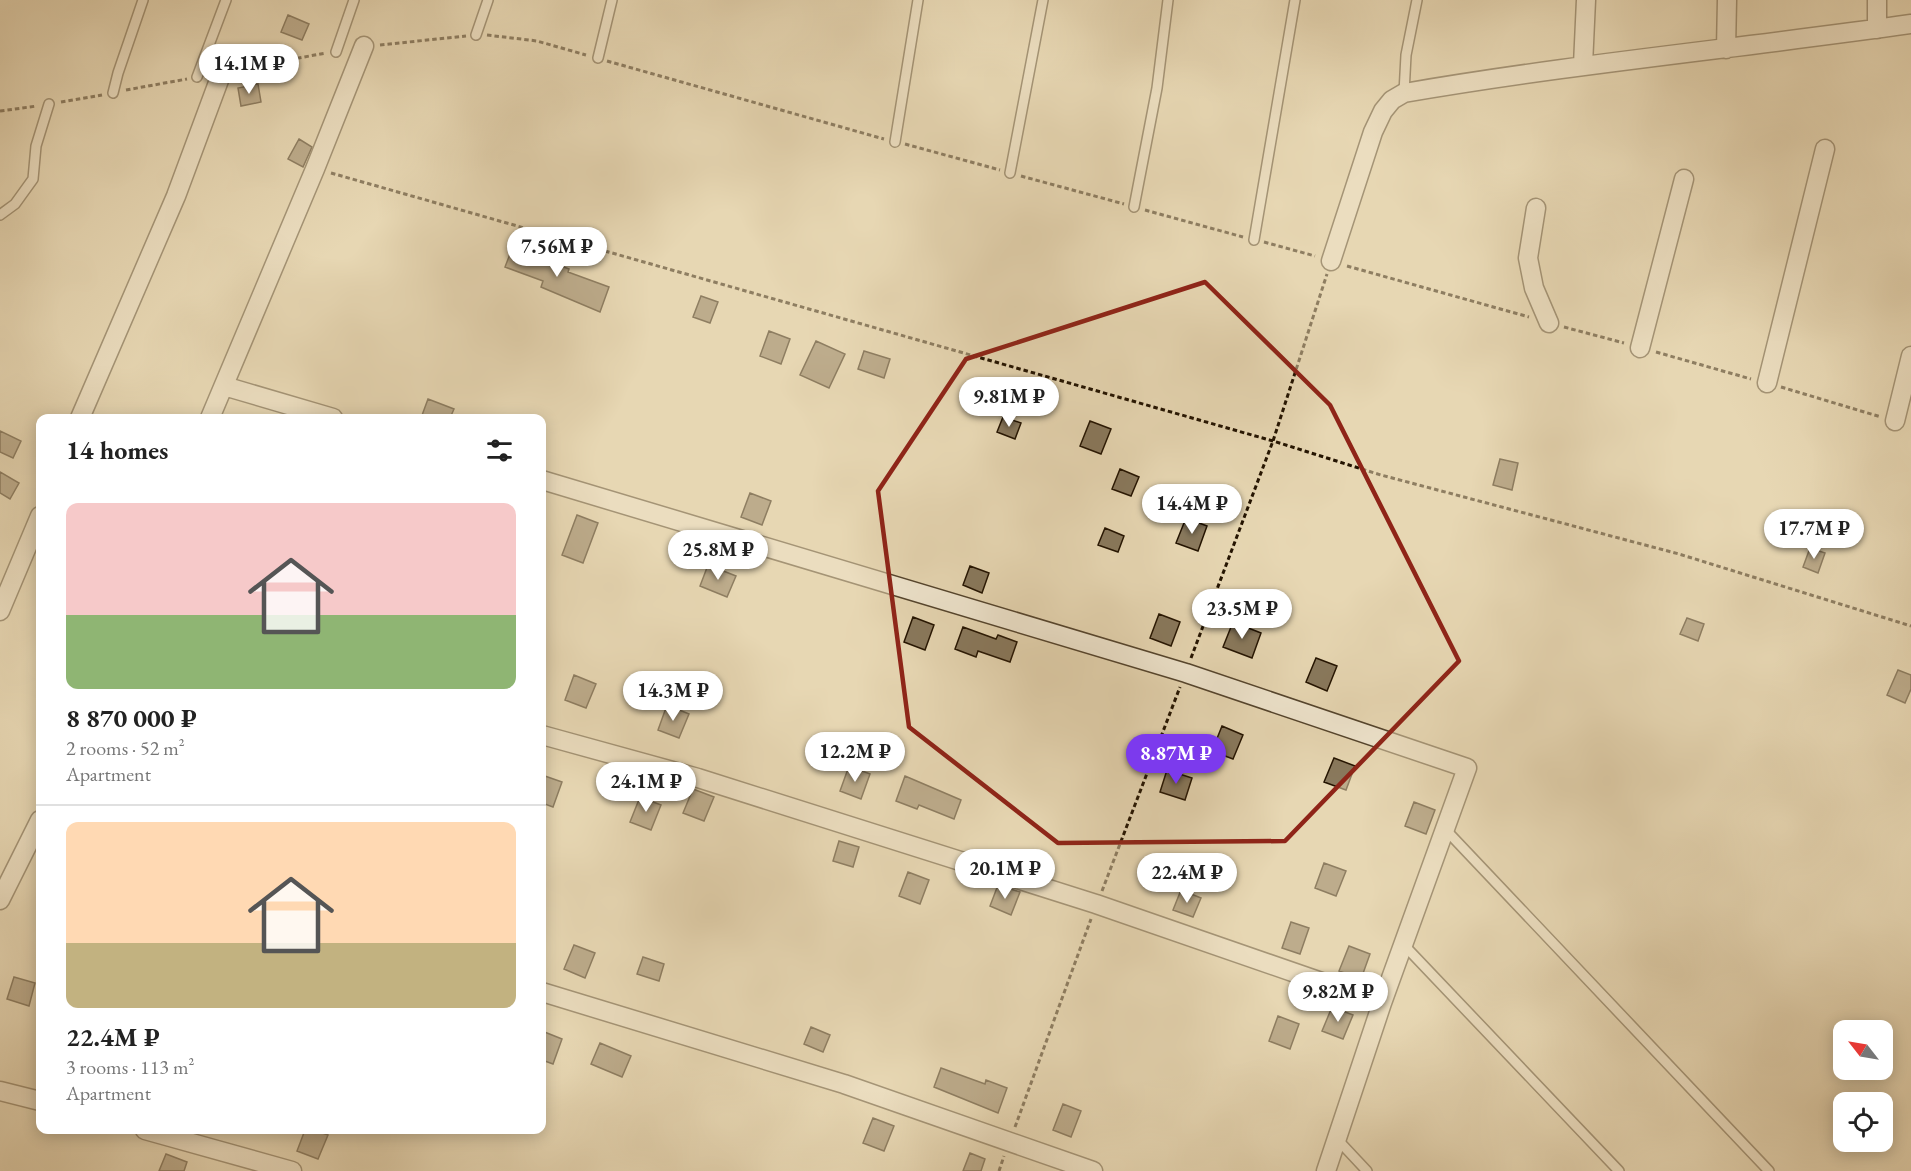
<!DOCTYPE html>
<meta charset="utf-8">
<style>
body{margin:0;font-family:"EB Garamond",serif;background:#f2f2f2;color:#222;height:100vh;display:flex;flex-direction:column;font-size:22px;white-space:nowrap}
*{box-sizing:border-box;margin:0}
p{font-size:20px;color:#767676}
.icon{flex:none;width:33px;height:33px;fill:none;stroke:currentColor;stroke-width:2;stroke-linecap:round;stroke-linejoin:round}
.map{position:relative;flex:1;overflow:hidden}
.side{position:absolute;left:36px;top:414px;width:510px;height:720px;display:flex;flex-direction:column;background:#fff;border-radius:12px;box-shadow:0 3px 15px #0003}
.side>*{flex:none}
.needle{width:39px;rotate:301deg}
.controls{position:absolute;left:1833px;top:1020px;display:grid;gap:12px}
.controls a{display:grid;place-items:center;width:60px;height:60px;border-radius:12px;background:#fff;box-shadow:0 3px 15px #0003;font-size:30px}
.price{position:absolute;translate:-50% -51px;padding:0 14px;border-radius:21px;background:#fff;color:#222;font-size:20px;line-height:39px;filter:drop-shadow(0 2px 3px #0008)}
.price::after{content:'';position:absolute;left:50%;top:36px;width:18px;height:14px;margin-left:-9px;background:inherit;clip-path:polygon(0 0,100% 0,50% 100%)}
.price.on{background:#7c3aed;color:#fff}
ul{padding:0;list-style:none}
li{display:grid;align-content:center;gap:12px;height:318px;padding:0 30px}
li+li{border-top:2px solid #e0e0e0}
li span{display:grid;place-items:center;height:186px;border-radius:12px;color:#555}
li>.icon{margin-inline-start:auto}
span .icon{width:108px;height:108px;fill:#fffc;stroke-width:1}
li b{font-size:26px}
h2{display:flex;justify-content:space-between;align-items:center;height:72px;padding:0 30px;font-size:26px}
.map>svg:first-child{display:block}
.building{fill:#89795d;stroke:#231300;stroke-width:1.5}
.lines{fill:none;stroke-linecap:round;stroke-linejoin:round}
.service-casing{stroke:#54442d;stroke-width:12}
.minor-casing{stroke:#54442d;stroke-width:21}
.path{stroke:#231300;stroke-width:3;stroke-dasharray:4.5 3;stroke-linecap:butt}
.service{stroke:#efe5ce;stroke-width:9}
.minor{stroke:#efe5ce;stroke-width:18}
.marked{fill:none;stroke:#8f2418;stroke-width:4.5;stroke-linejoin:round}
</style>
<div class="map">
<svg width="1911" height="1171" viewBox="0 0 1911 1171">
<rect width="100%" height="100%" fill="#e7d7b3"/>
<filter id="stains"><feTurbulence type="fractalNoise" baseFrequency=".00333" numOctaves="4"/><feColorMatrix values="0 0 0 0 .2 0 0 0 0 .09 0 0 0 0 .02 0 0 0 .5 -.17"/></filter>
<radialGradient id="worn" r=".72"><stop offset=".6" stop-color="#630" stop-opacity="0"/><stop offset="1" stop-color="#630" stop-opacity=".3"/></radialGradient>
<path class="building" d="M288 15 309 24 302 40 281 32Z
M258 84 261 102 241 106 238 88Z
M299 139 312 147 303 167 288 159Z
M515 241 533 248 530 254 569 269 568 272 609 287 600 312 541 287 543 281 505 267Z
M701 296 718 302 710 323 693 317Z
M769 331 790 339 781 364 760 356Z
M816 341 845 354 829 388 800 375Z
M864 351 890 359 884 378 858 369Z
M428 399 454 409 450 418H421Z
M1003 417 1021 423 1015 439 997 432Z
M1090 421 1111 429 1101 454 1080 446Z
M0 431 21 441 13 458 0 452Z
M1500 459 1518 463 1512 490 1493 485Z
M1120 469 1139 477 1131 496 1112 489Z
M0 472 19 483 10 499 0 493Z
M750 493 771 501 762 525 741 517Z
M577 515 598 523 583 563 562 555Z
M1186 518 1207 526 1198 551 1176 543Z
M1105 528 1124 536 1118 552 1098 545Z
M1810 548 1825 553 1818 573 1803 567Z
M708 565 736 576 727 597 700 586Z
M970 566 989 573 982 593 963 585Z
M1159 614 1180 622 1171 646 1150 638Z
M913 617 934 625 925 650 904 642Z
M1687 618 1704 624 1698 641 1680 634Z
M1233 622 1261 633 1252 658 1223 647Z
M963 627 996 639 998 635 1017 642 1010 662 978 651 976 657 955 649Z
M1316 658 1337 666 1327 691 1306 682Z
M1898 670 1911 675V689L1905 703 1887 695Z
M574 675 596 684 586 708 565 700Z
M667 705 689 714 679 738 658 730Z
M1222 726 1243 735 1233 759 1212 751Z
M1334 758 1355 766 1346 790 1324 782Z
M849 766 870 774 861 799 840 791Z
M1167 770 1192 778 1185 800 1160 792Z
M542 775 562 782 553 807 542 803Z
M905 776 961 800 954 819 919 805 917 809 896 801Z
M693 789 714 797 704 821 683 813Z
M640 797 661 805 651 830 630 822Z
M1414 802 1435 810 1426 834 1405 826Z
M839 841 859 847 853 867 833 861Z
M1324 863 1346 871 1336 896 1315 888Z
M908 872 929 880 920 904 899 896Z
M998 885 1020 892 1011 915 990 906Z
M1181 890 1201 898 1193 917 1173 910Z
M1291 922 1309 928 1300 954 1282 948Z
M574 945 595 953 585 978 564 969Z
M1349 946 1370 954 1361 979 1339 971Z
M643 957 664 964 659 981 637 974Z
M14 977 35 983 29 1006 7 999Z
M1332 1007 1353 1015 1343 1039 1322 1031Z
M1278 1016 1299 1024 1290 1049 1269 1041Z
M811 1027 830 1035 823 1052 804 1044Z
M542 1031 562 1039 553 1064 542 1060Z
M600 1043 631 1056 622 1077 591 1064Z
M941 1068 985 1084 986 1080 1007 1088 998 1113 934 1087Z
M1063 1104 1081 1111 1071 1137 1053 1130Z
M873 1118 894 1126 884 1151 863 1143Z
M305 1130H314L328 1135 318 1159 297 1151Z
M970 1153 985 1159 981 1171H963Z
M166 1154 187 1162 184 1171H159Z"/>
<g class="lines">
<g class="service-casing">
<path id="service" d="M476 35 488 0
M336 52 354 0
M598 58 612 0
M197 77 226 0
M113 93 118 73 143 0
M1404 93 1406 55 1417 0
M895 142 918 0
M1010 173 1043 0
M1134 207 1157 88 1168 0
M0 215 15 204 33 179 36 146 49 104
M1254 240 1295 0
M1445 829 1769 1171
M1403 944 1619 1171
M1337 1139 1367 1171"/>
</g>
<g class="minor-casing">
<path id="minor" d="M1877 0V29
M1726 49 1727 0
M1583 65 1586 0
M1536 208 1528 258 1534 288 1549 323
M1331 261 1373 132 1383 111 1392 100 1404 93C1572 64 1742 48 1911 24
M1640 348 1684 179
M1767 383 1825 149
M224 386 333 418
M80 418 176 196 222 72
M210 418 315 169 364 46
M1895 421 1911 356
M542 480 1186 673 1467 768 1382 1003 1326 1171
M0 611 40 516
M542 735 698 778 1096 904 1382 1003
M0 900 40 820
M542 992 844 1084 1093 1171
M0 1091 40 1101
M145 1130 292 1171"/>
</g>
<path class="path" d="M487 35 537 41 586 55
M380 45 466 36
M607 61 884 139
M238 69 326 53
M126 90 187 79
M61 102 102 95
M0 111 37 106
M905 144 1000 170
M331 173 1273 441 1381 475 1679 554 1911 626
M1021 176 1124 204
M1145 210 1243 237
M1264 242 1315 256
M1347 266 1529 317
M1564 327 1624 343
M1656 352 1751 379
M1781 387 1881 417
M1191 658 1273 441 1327 274
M1102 891 1180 687
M1015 1127 1091 919
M999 1171 1004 1156"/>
<use href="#service" class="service"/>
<use href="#minor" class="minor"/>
</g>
<path d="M0 0H1911V1171H0ZM1205 282 1330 405 1459 661 1285 841 1058 843 909 727 878 491 966 359Z" fill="#e7d7b3" fill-opacity=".55" fill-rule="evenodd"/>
<path class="marked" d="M1205 282 1330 405 1459 661 1285 841 1058 843 909 727 878 491 966 359Z"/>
<rect width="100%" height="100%" filter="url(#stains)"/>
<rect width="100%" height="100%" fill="url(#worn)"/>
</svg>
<div class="controls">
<a><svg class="needle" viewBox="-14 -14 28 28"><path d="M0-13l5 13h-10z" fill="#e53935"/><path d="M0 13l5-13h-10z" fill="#767676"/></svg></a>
<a><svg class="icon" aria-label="locate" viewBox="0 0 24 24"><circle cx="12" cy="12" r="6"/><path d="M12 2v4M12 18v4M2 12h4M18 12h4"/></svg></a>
</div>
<b class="price" style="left:249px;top:95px">14.1M ₽</b>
<b class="price" style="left:557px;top:278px">7.56M ₽</b>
<b class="price" style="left:1009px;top:428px">9.81M ₽</b>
<b class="price" style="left:1192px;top:535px">14.4M ₽</b>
<b class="price" style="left:1814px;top:560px">17.7M ₽</b>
<b class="price" style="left:718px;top:581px">25.8M ₽</b>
<b class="price" style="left:1242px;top:640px">23.5M ₽</b>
<b class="price" style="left:673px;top:722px">14.3M ₽</b>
<b class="price" style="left:855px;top:783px">12.2M ₽</b>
<b class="price on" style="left:1176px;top:785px">8.87M ₽</b>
<b class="price" style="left:646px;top:813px">24.1M ₽</b>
<b class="price" style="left:1005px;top:900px">20.1M ₽</b>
<b class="price" style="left:1187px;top:904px">22.4M ₽</b>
<b class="price" style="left:1338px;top:1023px">9.82M ₽</b>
<section class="side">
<h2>14 homes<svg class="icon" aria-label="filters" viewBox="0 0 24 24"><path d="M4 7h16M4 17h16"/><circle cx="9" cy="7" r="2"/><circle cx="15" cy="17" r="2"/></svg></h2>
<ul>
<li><span style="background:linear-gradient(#f6c9c9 60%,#8fb573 0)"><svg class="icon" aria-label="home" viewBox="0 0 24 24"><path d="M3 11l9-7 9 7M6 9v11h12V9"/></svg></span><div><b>8 870 000 ₽</b><p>2 rooms · 52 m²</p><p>Apartment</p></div></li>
<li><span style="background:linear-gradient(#ffd9b3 65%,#c2b280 0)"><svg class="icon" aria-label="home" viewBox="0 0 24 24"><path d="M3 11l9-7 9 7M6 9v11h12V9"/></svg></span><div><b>22.4M ₽</b><p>3 rooms · 113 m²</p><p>Apartment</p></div></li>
</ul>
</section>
</div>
